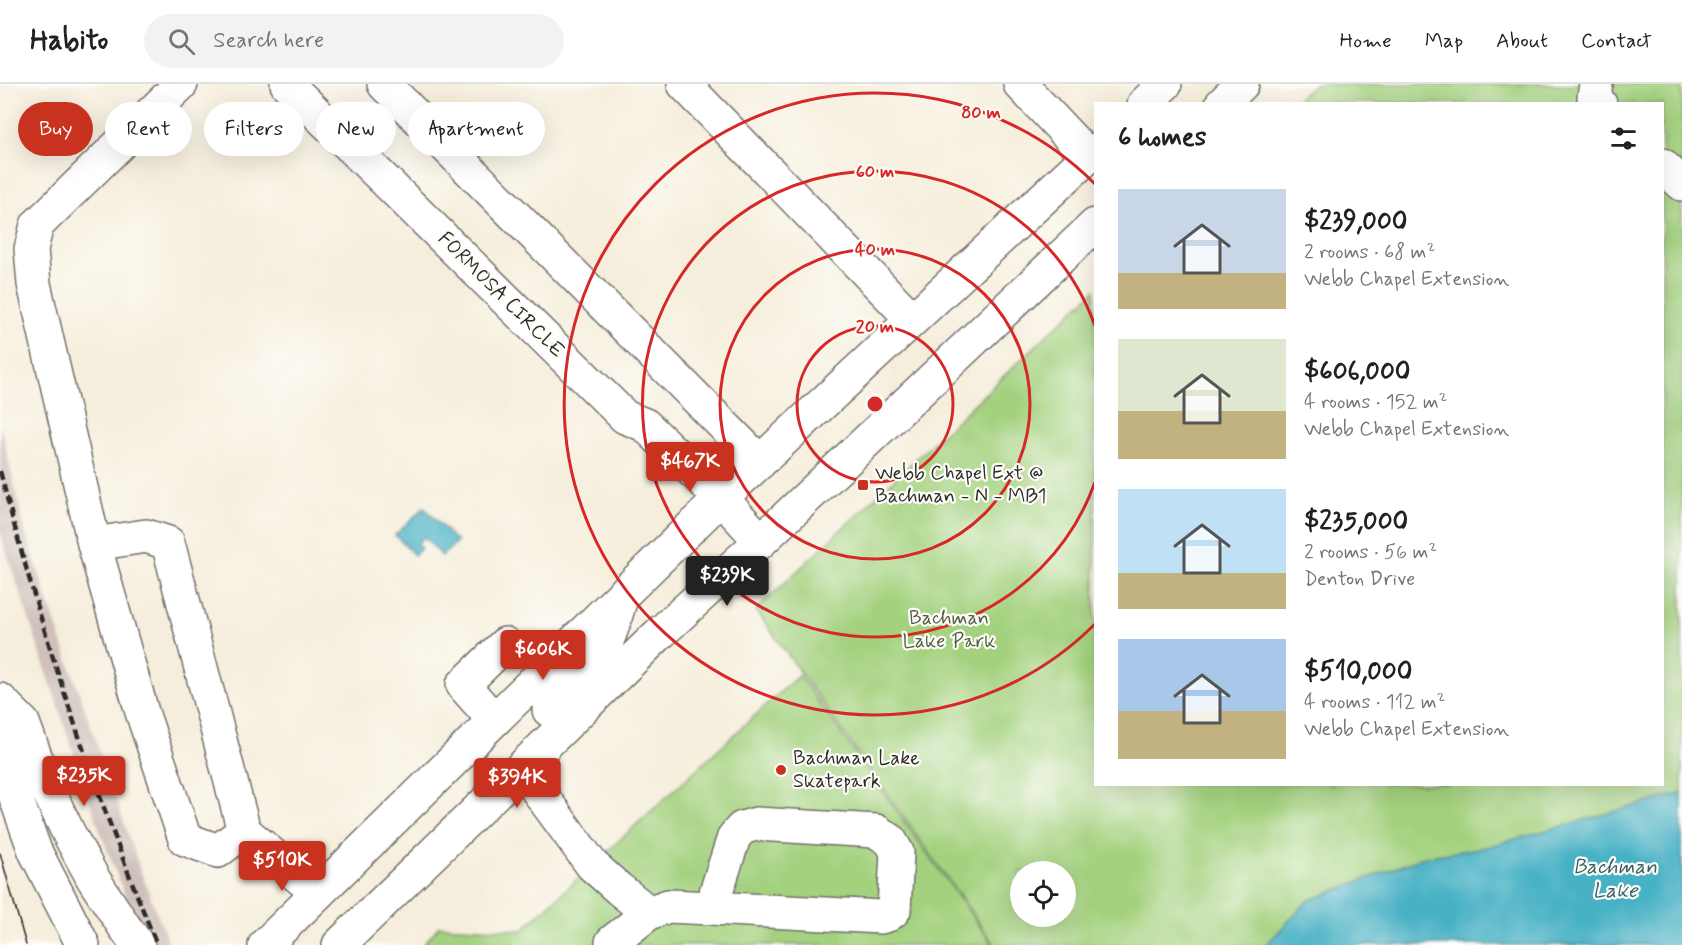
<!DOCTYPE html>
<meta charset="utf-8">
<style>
body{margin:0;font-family:Mynerve,sans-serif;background:#f2f2f2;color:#202124;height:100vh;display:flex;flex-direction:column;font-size:22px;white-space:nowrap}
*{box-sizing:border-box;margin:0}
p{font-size:20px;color:#757577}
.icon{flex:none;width:33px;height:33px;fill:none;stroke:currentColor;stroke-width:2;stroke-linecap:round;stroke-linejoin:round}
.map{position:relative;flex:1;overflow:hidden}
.details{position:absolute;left:1094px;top:18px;width:570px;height:684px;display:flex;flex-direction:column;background:#fff;border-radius:0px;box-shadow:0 6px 24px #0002}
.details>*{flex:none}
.top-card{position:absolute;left:18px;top:18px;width:570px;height:54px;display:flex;gap:12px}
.fabs{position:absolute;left:1010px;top:777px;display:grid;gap:12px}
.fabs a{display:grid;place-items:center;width:66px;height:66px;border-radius:50%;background:#fff;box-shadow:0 6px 24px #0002;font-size:30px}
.price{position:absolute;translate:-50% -51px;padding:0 14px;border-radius:6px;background:#c8321e;color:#fff;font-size:20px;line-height:39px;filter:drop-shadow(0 2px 3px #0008)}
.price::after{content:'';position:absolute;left:50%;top:36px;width:18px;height:14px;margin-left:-9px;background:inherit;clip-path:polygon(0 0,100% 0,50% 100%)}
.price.current{background:#222;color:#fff}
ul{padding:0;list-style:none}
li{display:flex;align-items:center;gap:18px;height:150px;padding:0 24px}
li span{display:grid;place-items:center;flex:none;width:168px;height:120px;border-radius:0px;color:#555}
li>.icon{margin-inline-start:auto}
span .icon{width:72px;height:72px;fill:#fffc;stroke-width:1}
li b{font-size:26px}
h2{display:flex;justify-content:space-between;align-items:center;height:72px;padding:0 24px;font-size:26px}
.tag{padding:0 21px;border-radius:27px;background:#fff;box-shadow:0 6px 24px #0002;font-size:21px;line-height:54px}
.tag.current{background:#c8321e;color:#fff}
header{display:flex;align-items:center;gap:36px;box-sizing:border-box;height:84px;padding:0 30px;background:#fff;border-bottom:2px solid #e0e0e0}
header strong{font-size:28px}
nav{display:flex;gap:33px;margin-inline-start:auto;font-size:21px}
.search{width:420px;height:54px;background:#f2f2f2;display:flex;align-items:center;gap:15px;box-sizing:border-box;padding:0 21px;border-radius:33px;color:#757577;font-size:22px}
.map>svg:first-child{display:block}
.industrial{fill:#cfc0ba}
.green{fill:#a3d17e;stroke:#677e54;stroke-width:1.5;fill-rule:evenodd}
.water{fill:#47b1c5;stroke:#396e78;stroke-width:1.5}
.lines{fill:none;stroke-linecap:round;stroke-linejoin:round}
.minor-casing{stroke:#726f69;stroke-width:36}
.major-casing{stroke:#726f69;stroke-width:36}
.minor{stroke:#fff;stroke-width:33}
.major{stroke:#fff;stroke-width:33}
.tram{stroke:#2b2b2b;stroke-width:1.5}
.rail{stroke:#2b2b2b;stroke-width:4.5;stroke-dasharray:9 4.5;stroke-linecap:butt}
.ring{fill:none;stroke:#d62828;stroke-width:3}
.poi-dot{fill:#c8321e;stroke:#fdfcf7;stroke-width:2}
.labels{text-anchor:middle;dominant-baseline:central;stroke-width:4.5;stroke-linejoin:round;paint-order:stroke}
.street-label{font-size:20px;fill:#2b2b2b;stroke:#fdfcf7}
.poi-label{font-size:20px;fill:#2b2b2b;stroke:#fdfcf7;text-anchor:start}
.park-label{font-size:20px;fill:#4f5d44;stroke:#fdfcf7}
.water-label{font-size:21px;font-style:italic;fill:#366169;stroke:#fdfcf7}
.centre{fill:#d62828;stroke:#fdfcf7;stroke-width:3}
.ring-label{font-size:18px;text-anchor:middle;font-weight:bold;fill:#d62828;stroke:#fdfcf7;stroke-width:4.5;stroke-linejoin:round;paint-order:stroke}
</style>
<header>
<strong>Habito</strong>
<div class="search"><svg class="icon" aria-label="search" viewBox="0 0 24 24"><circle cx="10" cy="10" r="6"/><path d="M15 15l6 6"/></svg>Search here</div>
<nav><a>Home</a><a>Map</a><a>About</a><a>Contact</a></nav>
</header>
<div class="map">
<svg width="1682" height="861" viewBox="0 0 1682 861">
<rect width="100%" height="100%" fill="#fdfcf7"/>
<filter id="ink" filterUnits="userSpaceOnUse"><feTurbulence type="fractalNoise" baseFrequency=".0167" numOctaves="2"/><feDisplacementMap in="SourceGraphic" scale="12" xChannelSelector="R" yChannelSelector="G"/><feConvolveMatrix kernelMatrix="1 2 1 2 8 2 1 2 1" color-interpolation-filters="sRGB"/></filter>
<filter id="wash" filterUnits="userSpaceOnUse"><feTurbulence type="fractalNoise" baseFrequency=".008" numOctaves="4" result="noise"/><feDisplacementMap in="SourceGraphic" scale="24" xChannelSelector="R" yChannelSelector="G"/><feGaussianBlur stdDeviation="1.35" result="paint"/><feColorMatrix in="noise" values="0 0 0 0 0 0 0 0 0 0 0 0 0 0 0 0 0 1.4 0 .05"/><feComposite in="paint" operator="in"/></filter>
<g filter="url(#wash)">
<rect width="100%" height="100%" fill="#f6eedc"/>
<path class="industrial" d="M0 339 25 447 56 541 141 788 169 861H157L146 851 132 829 101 750 4 461 0 447Z"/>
<path class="green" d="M1314 0H1678L1682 4V709L1486 763 1424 773 1308 817 1266 861H995L756 526 1095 206V700H1662V20L1293 19ZM1020 788H1065V832H1020Z
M799 591 993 861H423L439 842 522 846Z"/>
<path class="water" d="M424 423 457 458 442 472 424 453 417 460 421 465 414 471 395 451Z
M1682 709V861H1266L1308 817 1424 773 1486 763Z"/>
</g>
<g filter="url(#ink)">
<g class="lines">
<g class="minor-casing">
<path id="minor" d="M287 0 625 333 645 341 721 414
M384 0 760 378
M684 0 912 235
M1020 0 1088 72
M1596 0 1594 13 1600 20
M1662 81 1682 100
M94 460 34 200 31 165 37 141 181 0
M494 636 463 601 505 560
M524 683 538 707 592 781 619 805 649 829
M244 747 218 767 185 755 142 628 94 460 146 452 168 459 244 747 318 809
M612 858 649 829 668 822 711 824 734 753 742 744 756 740 876 747 890 756 897 768 894 826 888 831 881 833 711 824"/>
</g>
<g class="major-casing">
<path id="major" d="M1144 20 1165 0
M1222 20 1242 0
M721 414 761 457
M0 616 23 639 46 702 69 750 94 796 124 842 138 861
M549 626C570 606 596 584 607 557 613 543 616 529 621 515
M0 648 11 700 35 767 83 861
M265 861 721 414 1095 66
M339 861 658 551 761 457 1095 141"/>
</g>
<use href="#minor" class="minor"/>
<use href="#major" class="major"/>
<path class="tram" d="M0 769 26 861"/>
<path class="rail" d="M0 387C41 548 94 707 157 861"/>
</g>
</g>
<g class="ring">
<circle cx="875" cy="320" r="78"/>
<circle cx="875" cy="320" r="155"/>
<path d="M1095 398A233 233 0 1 1 1095 242"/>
<path d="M1095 540A311 311 0 1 1 1095 100"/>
</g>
<g class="poi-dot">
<rect x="857" y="395" width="12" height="12" rx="3"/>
<circle cx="781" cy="686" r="6"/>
</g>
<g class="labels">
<g class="street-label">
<text transform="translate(501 211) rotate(45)">FORMOSA CIRCLE</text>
</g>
<g class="poi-label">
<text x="875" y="389">Webb Chapel Ext @<tspan x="875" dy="23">Bachman - N - MB1</tspan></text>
<text x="793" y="674">Bachman Lake<tspan x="793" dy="23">Skatepark</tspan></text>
</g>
<g class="park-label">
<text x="949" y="534">Bachman<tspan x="949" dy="23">Lake Park</tspan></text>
</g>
<g class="water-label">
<text x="1615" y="783">Bachman<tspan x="1615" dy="24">Lake</tspan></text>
</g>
</g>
<circle cx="875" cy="320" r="9" class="centre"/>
<g class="ring-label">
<text x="981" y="34">80 m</text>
<text x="875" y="93">60 m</text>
<text x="875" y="171">40 m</text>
<text x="875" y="248">20 m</text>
</g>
</svg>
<div class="fabs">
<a><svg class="icon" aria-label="locate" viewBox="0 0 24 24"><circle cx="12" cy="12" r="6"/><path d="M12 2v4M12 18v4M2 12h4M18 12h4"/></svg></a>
</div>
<b class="price" style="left:690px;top:409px">$467K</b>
<b class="price current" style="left:727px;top:523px">$239K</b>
<b class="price" style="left:543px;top:597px">$606K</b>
<b class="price" style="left:84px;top:723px">$235K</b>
<b class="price" style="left:517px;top:725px">$394K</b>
<b class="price" style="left:282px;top:808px">$510K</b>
<div class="top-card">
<a class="tag current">Buy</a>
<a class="tag">Rent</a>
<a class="tag">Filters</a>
<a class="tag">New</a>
<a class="tag">Apartment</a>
</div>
<section class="details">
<h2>6 homes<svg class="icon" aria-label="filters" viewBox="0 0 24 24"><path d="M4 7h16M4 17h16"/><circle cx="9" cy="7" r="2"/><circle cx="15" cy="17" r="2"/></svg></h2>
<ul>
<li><span style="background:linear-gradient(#c9d6e8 70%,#c2b280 0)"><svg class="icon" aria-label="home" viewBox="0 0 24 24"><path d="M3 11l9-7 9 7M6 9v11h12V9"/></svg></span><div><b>$239,000</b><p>2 rooms · 68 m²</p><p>Webb Chapel Extension</p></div></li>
<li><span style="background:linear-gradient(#dfe7d0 60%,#c2b280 0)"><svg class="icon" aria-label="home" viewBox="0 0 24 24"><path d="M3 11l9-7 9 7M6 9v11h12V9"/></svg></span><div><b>$606,000</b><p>4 rooms · 152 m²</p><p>Webb Chapel Extension</p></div></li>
<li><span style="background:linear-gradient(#bfe0f5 70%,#c2b280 0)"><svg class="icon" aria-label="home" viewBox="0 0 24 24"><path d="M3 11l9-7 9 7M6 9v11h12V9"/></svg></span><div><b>$235,000</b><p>2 rooms · 56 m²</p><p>Denton Drive</p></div></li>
<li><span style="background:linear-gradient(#a9c7e8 60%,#c2b280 0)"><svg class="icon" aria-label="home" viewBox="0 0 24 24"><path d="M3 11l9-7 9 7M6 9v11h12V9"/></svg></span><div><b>$510,000</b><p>4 rooms · 112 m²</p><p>Webb Chapel Extension</p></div></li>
</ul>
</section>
</div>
